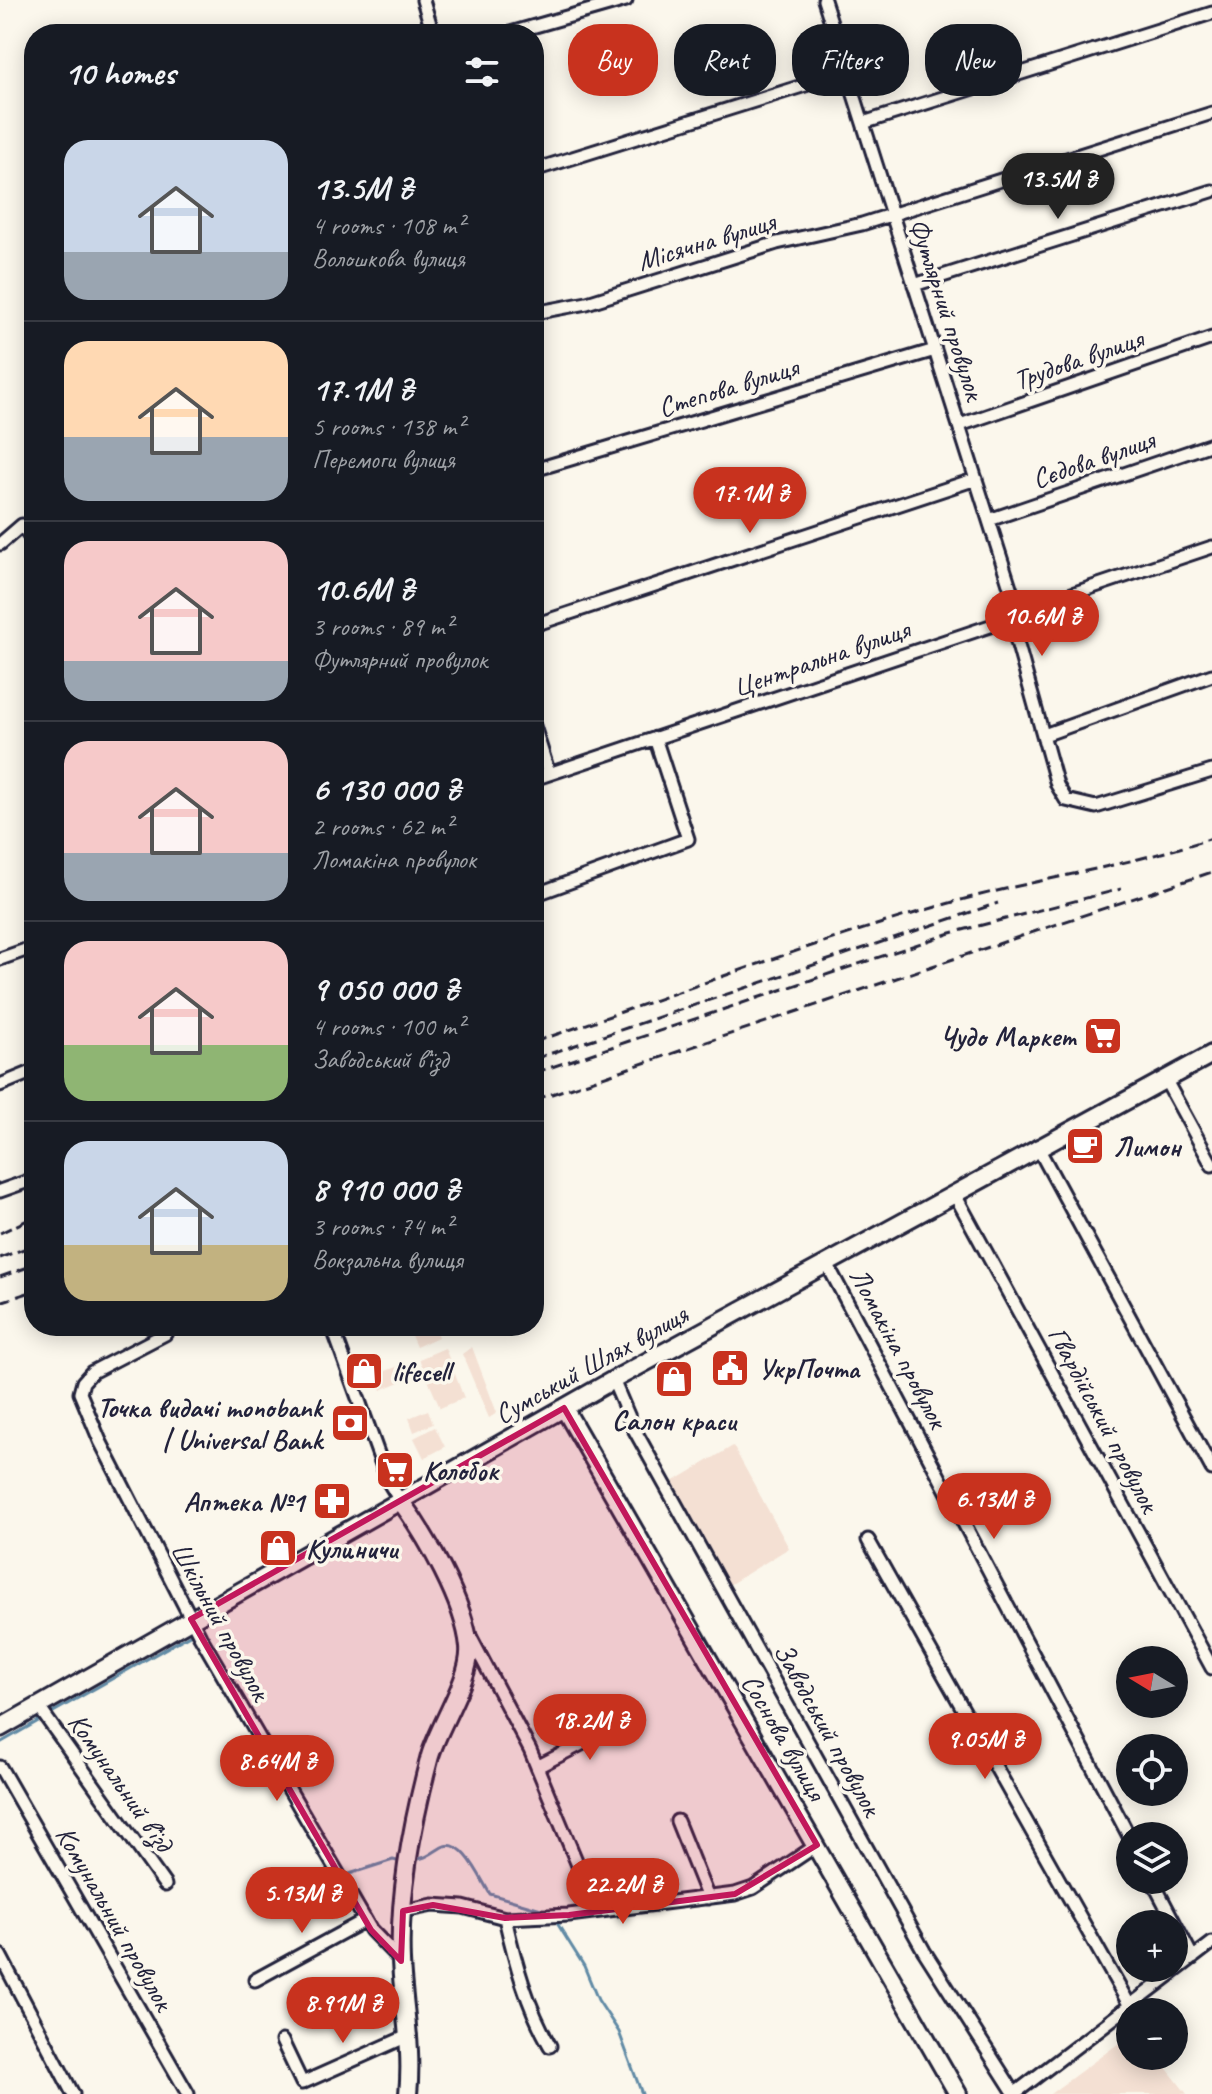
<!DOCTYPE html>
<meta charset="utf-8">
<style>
body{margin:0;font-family:Caveat,sans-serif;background:#242831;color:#f1f3f6;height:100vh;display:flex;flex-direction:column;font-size:30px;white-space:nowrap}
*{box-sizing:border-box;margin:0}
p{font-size:26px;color:#9ea1a6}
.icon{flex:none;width:44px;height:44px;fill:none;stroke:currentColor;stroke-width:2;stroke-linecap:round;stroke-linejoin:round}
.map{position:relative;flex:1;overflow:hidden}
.drawer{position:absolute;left:24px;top:24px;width:520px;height:1312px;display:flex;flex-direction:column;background:#171b24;border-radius:32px;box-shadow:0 4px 20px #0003}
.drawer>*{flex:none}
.banner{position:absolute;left:568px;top:24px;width:524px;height:72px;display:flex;gap:16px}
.needle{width:52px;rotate:280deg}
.tools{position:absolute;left:1116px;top:1646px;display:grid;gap:16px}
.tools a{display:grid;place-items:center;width:72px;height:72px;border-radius:50%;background:#171b24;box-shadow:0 4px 20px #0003;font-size:40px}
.price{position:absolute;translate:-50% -68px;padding:0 18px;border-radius:28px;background:#c8321e;color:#fff;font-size:26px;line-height:52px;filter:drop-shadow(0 2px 4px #0008)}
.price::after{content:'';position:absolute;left:50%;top:48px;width:24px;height:18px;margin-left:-12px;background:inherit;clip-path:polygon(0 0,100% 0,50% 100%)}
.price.on{background:#222;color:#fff}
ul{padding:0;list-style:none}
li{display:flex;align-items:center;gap:24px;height:200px;padding:0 40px}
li+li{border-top:2px solid #363941}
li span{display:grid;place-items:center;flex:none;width:224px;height:160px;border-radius:24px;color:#555}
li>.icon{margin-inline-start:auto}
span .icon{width:96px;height:96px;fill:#fffc;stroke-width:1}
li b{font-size:34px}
h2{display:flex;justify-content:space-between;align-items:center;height:96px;padding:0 40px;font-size:34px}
.tag{padding:0 28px;border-radius:32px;background:#171b24;box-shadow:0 4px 20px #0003;font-size:28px;line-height:72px}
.tag.on{background:#c8321e;color:#fff}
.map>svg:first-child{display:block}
.built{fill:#f4e0d3}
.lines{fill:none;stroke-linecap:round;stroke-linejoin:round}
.stream{stroke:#608aa5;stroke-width:3}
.street-casing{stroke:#22223b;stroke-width:17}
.secondary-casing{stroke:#22223b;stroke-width:22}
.street{stroke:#fbf7ec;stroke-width:11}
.secondary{stroke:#fbf7ec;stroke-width:16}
.rail{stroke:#22223b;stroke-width:3;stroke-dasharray:12 6;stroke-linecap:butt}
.marked{fill:#c2185b;fill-opacity:0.2;stroke:#c2185b;stroke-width:6;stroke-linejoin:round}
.labels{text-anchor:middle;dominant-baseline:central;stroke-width:7;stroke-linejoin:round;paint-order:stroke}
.street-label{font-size:28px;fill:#22223b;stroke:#fbf7ec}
.poi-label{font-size:28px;font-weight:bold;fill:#22223b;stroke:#fbf7ec;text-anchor:start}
</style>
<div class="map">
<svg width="1212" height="2094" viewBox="0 0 1212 2094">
<rect width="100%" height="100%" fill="#fbf7ec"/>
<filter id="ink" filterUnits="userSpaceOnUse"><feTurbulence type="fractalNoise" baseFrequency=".0125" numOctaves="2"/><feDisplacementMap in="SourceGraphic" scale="16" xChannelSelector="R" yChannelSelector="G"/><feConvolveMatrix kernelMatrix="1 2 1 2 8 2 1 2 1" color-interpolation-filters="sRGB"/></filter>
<g filter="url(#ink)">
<path class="built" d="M407 1326H433L438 1337 416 1347Z
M472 1347 497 1413 489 1418 462 1354Z
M445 1348 464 1398 440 1408 419 1359Z
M407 1363 412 1377 381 1390 375 1375Z
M428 1410 433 1424 414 1432 409 1418Z
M435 1427 445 1447 424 1458 414 1438Z
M733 1446 789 1548 729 1585 671 1483Z
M1130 2035V2056H1157L1187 2094H1050Z"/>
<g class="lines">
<path class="stream" d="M201 1628 237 1688
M48 1715 195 1632
M0 1743 42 1719
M412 1860C426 1859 430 1854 442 1847 463 1836 481 1880 490 1894L548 1911
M343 1876 393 1860 401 1862
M557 1923 584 1966 598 2000 619 2032 642 2094"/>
<g class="street-casing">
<path id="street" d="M423 0 433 34
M824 0 1011 590 1017 635
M507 34 626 0
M863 123 1212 13
M534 170 847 72
M914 285 1212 191
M534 313 587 303 777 243 862 224 1212 113
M960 425 1212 338
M534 470 935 350
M989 520 1212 444
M0 544 22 525 34 543
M534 625 976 479
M1014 631 1057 785 1066 800 1096 807 1212 771
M534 726 549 774
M1044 735 1212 675
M534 779 996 624 1015 613 1212 547
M534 895 688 839 655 738
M0 959 34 947
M1165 1079 1212 1165
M0 1085 34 1071
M1037 1146 1212 1469
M0 1191 34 1179
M954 1193 1212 1668
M827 1264 1130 1838
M170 1326 165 1334 92 1372 83 1382 80 1393 100 1441 200 1636 371 1930 401 1961
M332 1326 388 1481 399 1499
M613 1380 634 1429 924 1951 1015 2094
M868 1540 1130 2006
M470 1636 530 1750 597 1911
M38 1706 165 1885
M0 1767 188 2094
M537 1767 626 1721
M677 1821 708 1898
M1152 1880 1193 1958
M403 1911 433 1905 463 1907 505 1918 569 1915 735 1894 753 1888 817 1845
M505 1918C515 1962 527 2006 550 2046
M0 1955 73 2094
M255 1980 365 1920
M282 2041 302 2083 410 2035
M1014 2094 1212 1943"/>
</g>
<g class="secondary-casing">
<path id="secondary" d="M564 1408 958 2094
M399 1499C426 1535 465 1603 469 1647 472 1677 439 1725 430 1756 413 1820 398 1893 401 1961 403 2006 413 2048 408 2094
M0 1728 613 1380 1212 1054"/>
</g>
<use href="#street" class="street"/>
<use href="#secondary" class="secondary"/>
<path class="rail" d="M534 1042C668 997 801 946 936 907 1027 880 1122 868 1212 838
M534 1059 998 903
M534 1073 951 933 1121 889
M534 1100 1212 872
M0 1233 34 1217
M0 1258 34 1245
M0 1277 34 1265
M0 1302 34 1291"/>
</g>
</g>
<path class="marked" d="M564 1408 817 1845 735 1894 569 1915 505 1918 433 1905 403 1911 401 1961 371 1930 191 1619Z"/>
<defs>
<g id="supermarket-square" transform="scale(2)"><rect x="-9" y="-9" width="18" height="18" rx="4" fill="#c8321e" stroke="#fbf7ec"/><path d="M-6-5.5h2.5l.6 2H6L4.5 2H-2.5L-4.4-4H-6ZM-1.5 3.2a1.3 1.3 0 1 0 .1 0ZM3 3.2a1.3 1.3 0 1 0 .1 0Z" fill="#fff"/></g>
<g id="cafe-square" transform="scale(2)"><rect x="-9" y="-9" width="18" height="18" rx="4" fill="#c8321e" stroke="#fbf7ec"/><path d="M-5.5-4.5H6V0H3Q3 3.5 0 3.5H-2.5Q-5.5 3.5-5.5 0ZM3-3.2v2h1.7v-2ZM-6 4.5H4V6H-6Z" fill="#fff"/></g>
<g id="civic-square" transform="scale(2)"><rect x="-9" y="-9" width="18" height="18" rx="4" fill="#c8321e" stroke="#fbf7ec"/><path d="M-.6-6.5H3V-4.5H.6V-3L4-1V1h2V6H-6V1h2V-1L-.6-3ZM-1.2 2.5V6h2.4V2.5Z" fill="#fff"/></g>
<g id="shop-square" transform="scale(2)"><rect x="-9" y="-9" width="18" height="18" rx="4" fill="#c8321e" stroke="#fbf7ec"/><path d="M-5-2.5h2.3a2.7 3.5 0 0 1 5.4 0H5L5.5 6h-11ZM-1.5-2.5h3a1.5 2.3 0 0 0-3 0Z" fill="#fff"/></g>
<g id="bank-square" transform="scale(2)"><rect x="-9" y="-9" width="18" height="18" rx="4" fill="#c8321e" stroke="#fbf7ec"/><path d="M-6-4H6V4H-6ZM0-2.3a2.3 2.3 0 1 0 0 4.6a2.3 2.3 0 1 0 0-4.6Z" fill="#fff"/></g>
<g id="pharmacy-square" transform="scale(2)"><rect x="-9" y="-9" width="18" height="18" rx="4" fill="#c8321e" stroke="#fbf7ec"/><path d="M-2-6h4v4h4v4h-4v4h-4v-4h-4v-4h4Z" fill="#fff"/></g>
</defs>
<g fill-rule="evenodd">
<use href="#supermarket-square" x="1103" y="1036"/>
<use href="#cafe-square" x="1085" y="1146"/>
<use href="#civic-square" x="730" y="1368"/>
<use href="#shop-square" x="364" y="1371"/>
<use href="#shop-square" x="674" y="1379"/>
<use href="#bank-square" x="350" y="1423"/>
<use href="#supermarket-square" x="395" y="1470"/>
<use href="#pharmacy-square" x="332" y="1501"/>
<use href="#shop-square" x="278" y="1548"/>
</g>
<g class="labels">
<g class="street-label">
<text transform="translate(706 241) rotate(-17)">Місячна вулиця</text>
<text transform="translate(947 309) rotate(72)">Футлярний провулок</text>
<text transform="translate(1078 359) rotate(-19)">Трудова вулиця</text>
<text transform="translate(728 387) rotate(-17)">Степова вулиця</text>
<text transform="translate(1093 459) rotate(-19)">Сєдова вулиця</text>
<text transform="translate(821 658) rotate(-19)">Центральна вулиця</text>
<text transform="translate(899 1348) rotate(62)">Ломакіна провулок</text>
<text transform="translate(591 1364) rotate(-29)">Сумський Шлях вулиця</text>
<text transform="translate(1104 1419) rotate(62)">Гвардійський провулок</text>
<text transform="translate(221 1621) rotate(61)">Шкільний провулок</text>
<text transform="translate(828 1729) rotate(61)">Заводський провулок</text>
<text transform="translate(784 1737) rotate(60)">Соснова вулиця</text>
<text transform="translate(121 1782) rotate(55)">Комунальний в’їзд</text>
<text transform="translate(115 1918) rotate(60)">Комунальний провулок</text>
</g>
<g class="poi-label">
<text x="1075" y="1036" text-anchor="end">Чудо Маркет</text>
<text x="1113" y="1146">Лимон</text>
<text x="758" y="1368">УкрПочта</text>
<text x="392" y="1371">lifecell</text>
<text x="322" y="1407" text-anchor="end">Точка видачі monobank<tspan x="322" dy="32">| Universal Bank</tspan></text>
<text x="674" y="1420" text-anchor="middle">Салон краси</text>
<text x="423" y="1470">Колобок</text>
<text x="304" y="1501" text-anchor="end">Аптека №1</text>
<text x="306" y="1548">Кулиничи</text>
</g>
</g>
</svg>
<div class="tools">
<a><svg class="needle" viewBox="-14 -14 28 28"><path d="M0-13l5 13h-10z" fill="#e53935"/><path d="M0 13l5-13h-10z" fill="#9ea1a6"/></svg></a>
<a><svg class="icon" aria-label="locate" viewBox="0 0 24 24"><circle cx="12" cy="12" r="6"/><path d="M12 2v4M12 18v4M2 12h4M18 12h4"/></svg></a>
<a><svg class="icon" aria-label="layers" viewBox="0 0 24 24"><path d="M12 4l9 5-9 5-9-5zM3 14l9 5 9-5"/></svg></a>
<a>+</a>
<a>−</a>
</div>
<b class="price on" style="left:1058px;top:221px">13.5M ₴</b>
<b class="price" style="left:750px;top:535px">17.1M ₴</b>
<b class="price" style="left:1042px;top:658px">10.6M ₴</b>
<b class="price" style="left:994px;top:1541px">6.13M ₴</b>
<b class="price" style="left:590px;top:1762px">18.2M ₴</b>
<b class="price" style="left:985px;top:1781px">9.05M ₴</b>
<b class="price" style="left:277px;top:1803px">8.64M ₴</b>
<b class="price" style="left:623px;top:1926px">22.2M ₴</b>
<b class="price" style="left:302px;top:1935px">5.13M ₴</b>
<b class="price" style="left:343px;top:2045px">8.91M ₴</b>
<div class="banner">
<a class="tag on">Buy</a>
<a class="tag">Rent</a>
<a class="tag">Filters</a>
<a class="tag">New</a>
</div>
<section class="drawer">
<h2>10 homes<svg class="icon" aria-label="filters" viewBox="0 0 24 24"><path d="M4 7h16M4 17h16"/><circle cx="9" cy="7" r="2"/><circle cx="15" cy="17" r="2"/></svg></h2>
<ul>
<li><span style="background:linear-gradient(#c9d6e8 70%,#9aa5b1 0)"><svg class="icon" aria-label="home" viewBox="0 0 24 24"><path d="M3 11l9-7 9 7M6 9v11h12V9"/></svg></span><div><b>13.5M ₴</b><p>4 rooms · 108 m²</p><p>Волошкова вулиця</p></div></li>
<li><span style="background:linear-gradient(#ffd9b3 60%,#9aa5b1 0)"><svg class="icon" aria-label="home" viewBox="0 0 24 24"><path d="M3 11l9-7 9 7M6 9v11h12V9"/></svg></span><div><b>17.1M ₴</b><p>5 rooms · 138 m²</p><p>Перемоги вулиця</p></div></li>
<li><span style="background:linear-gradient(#f6c9c9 75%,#9aa5b1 0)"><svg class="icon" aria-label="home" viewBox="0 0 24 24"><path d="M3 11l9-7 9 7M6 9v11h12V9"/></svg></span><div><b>10.6M ₴</b><p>3 rooms · 89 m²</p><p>Футлярний провулок</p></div></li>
<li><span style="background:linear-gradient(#f6c9c9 70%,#9aa5b1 0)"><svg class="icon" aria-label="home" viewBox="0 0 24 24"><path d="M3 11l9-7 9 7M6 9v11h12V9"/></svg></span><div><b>6 130 000 ₴</b><p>2 rooms · 62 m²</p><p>Ломакіна провулок</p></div></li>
<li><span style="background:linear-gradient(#f6c9c9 65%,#8fb573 0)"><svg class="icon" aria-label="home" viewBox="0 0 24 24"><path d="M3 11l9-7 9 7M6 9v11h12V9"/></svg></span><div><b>9 050 000 ₴</b><p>4 rooms · 100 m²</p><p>Заводський в’їзд</p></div></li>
<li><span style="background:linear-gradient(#c9d6e8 65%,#c2b280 0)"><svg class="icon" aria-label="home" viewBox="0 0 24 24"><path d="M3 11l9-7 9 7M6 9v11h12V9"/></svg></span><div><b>8 910 000 ₴</b><p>3 rooms · 74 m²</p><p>Вокзальна вулиця</p></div></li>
</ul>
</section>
</div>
